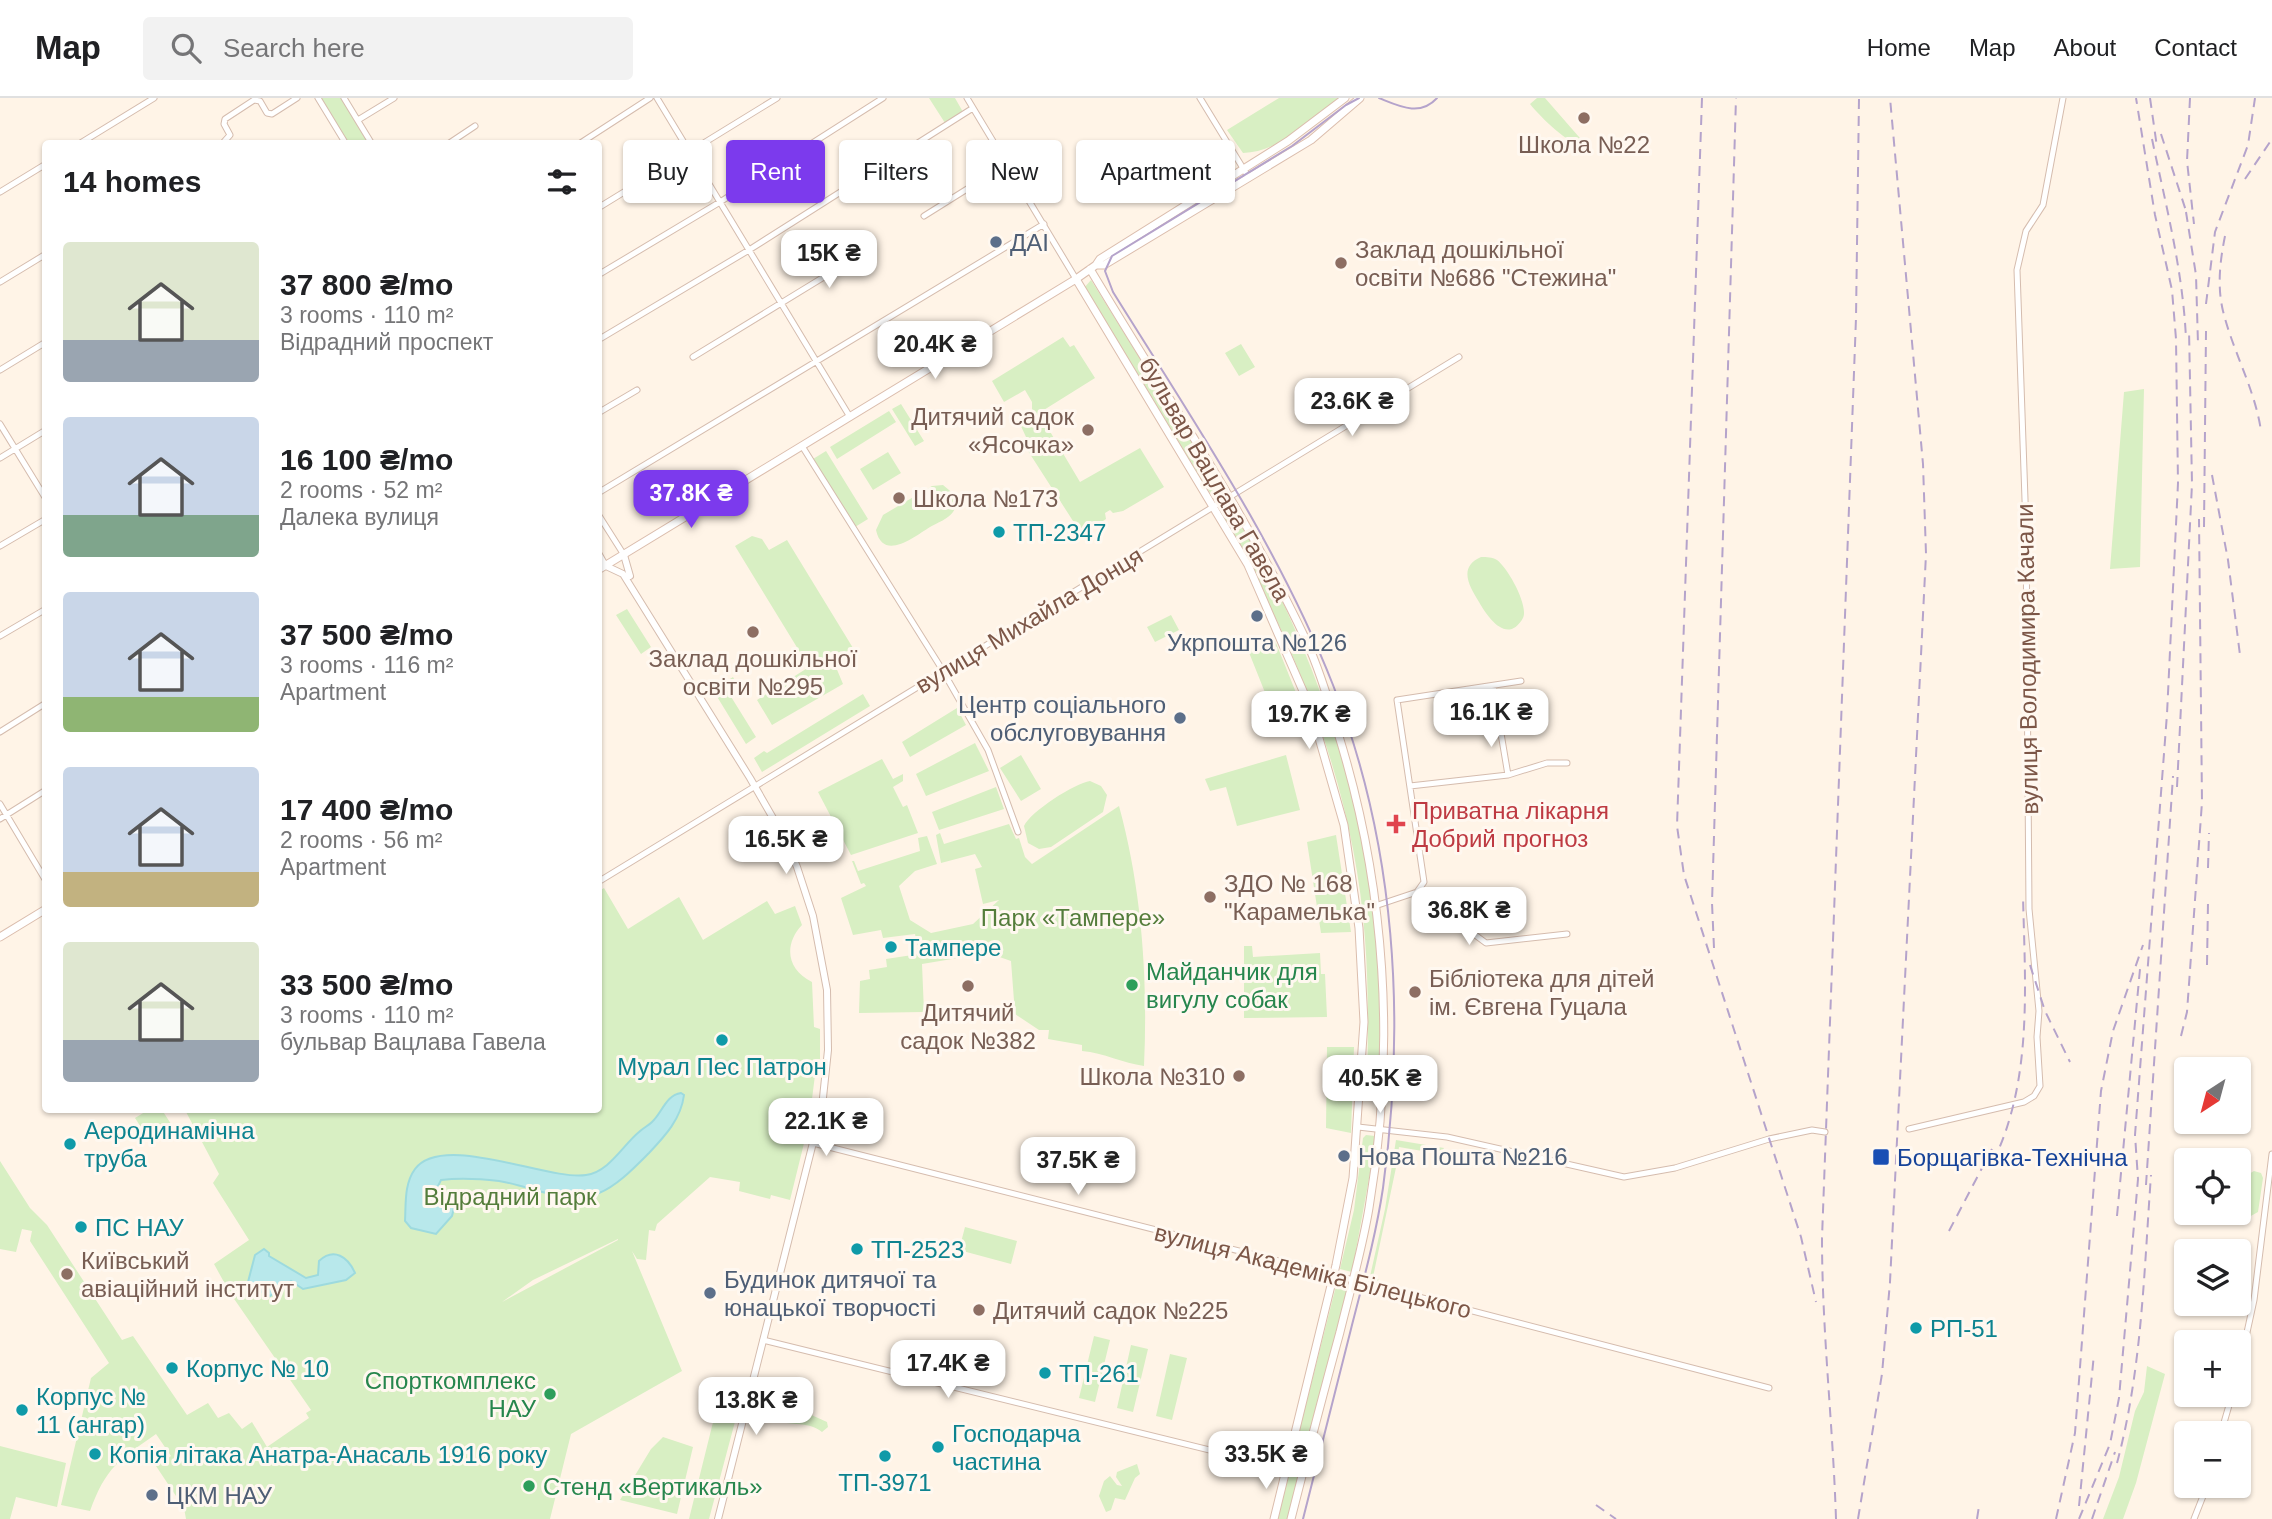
<!DOCTYPE html>
<meta charset="utf-8">
<style>
body{margin:0;font-family:Arial,sans-serif;background:#f2f2f2;color:#202124;height:100vh;display:flex;flex-direction:column;font-size:26px;white-space:nowrap}
*{box-sizing:border-box;margin:0}
p{font-size:23px;color:#757577}
.icon{flex:none;width:38px;height:38px;fill:none;stroke:currentColor;stroke-width:2;stroke-linecap:round;stroke-linejoin:round}
.map{position:relative;flex:1;overflow:hidden}
.details{position:absolute;left:42px;top:42px;width:560px;height:973px;display:flex;flex-direction:column;background:#fff;border-radius:7px;box-shadow:0 2px 5px #0004}
.details>*{flex:none}
.banner{position:absolute;left:623px;top:42px;width:665px;height:63px;display:flex;gap:14px}
.needle{width:46px;rotate:216deg}
.controls{position:absolute;left:2174px;top:959px;display:grid;gap:14px}
.controls a{display:grid;place-items:center;width:77px;height:77px;border-radius:7px;background:#fff;box-shadow:0 2px 5px #0004;font-size:35px}
.price{position:absolute;translate:-50% -60px;padding:0 16px;border-radius:14px;background:#fff;color:#222;font-size:23px;line-height:46px;filter:drop-shadow(0 2px 4px #0008)}
.price::after{content:'';position:absolute;left:50%;top:42px;width:21px;height:16px;margin-left:-10px;background:inherit;clip-path:polygon(0 0,100% 0,50% 100%)}
.price.active{background:#7c3aed;color:#fff}
ul{padding:0;list-style:none}
li{display:flex;align-items:center;gap:21px;height:175px;padding:0 21px}
li span{display:grid;place-items:center;flex:none;width:196px;height:140px;border-radius:7px;color:#555}
li>.icon{margin-inline-start:auto}
span .icon{width:84px;height:84px;fill:#fffc;stroke-width:1}
li b{font-size:30px}
h2{display:flex;justify-content:space-between;align-items:center;height:84px;padding:0 21px;font-size:30px}
.chip{padding:0 24px;border-radius:7px;background:#fff;box-shadow:0 2px 5px #0004;font-size:24px;line-height:63px}
.chip.active{background:#7c3aed;color:#fff}
header{display:flex;align-items:center;gap:42px;box-sizing:border-box;height:98px;padding:0 35px;background:#fff;border-bottom:2px solid #e0e0e0}
header strong{font-size:33px}
nav{display:flex;gap:38px;margin-inline-start:auto;font-size:24px}
.search{width:490px;height:63px;background:#f2f2f2;display:flex;align-items:center;gap:18px;box-sizing:border-box;padding:0 24px;border-radius:7px;color:#757577;font-size:26px}
.map>svg:first-child{display:block}
.green{fill:#d8efc3;fill-rule:evenodd}
.water{fill:#b8e8eb;stroke:#9ddade;stroke-width:2}
.lines{fill:none;stroke-linecap:round;stroke-linejoin:round}
.minor-casing{stroke:#d5bcae;stroke-width:7}
.tertiary-casing{stroke:#d5bcae;stroke-width:8}
.secondary-casing{stroke:#dbbdad;stroke-width:9}
.minor{stroke:#fff;stroke-width:5}
.tertiary{stroke:#fff;stroke-width:6}
.secondary{stroke:#fff;stroke-width:7}
.tram{stroke:#b5a3cb;stroke-width:2}
.rail{stroke:#b5a3cb;stroke-width:2;stroke-dasharray:10 7;stroke-linecap:butt}
.education-dot{fill:#8d6e63;stroke:#fff8f0;stroke-width:2.5}
.service-dot{fill:#5c6f8a;stroke:#fff8f0;stroke-width:2.5}
.culture-dot{fill:#0f9aa8;stroke:#fff8f0;stroke-width:2.5}
.health-dot{fill:#e0444e;stroke:#fff8f0;stroke-width:2.5}
.leisure-dot{fill:#2e9e5b;stroke:#fff8f0;stroke-width:2.5}
.transit-dot{fill:#1a4fb4;stroke:#fff8f0;stroke-width:2.5}
.labels{text-anchor:middle;dominant-baseline:central;stroke-width:6;stroke-linejoin:round;paint-order:stroke}
.education-label{font-size:24px;fill:#785e54;stroke:#fff8f0;text-anchor:start}
.service-label{font-size:24px;fill:#4e5e75;stroke:#fff8f0;text-anchor:start}
.street-label{font-size:24px;fill:#7c5647;stroke:#fff8f0}
.culture-label{font-size:24px;fill:#0d838f;stroke:#fff8f0;text-anchor:start}
.health-label{font-size:24px;fill:#be3a42;stroke:#fff8f0;text-anchor:start}
.park-label{font-size:24px;fill:#547d3b;stroke:#fff8f0}
.leisure-label{font-size:24px;fill:#27864d;stroke:#fff8f0;text-anchor:start}
.transit-label{font-size:24px;fill:#164399;stroke:#fff8f0;text-anchor:start}
</style>
<header>
<strong>Map</strong>
<div class="search"><svg class="icon" aria-label="search" viewBox="0 0 24 24"><circle cx="10" cy="10" r="6"/><path d="M15 15l6 6"/></svg>Search here</div>
<nav><a>Home</a><a>Map</a><a>About</a><a>Contact</a></nav>
</header>
<div class="map">
<svg width="2272" height="1421" viewBox="0 0 2272 1421">
<rect width="100%" height="100%" fill="#fff4e7"/>
<path class="green" d="M321 0H341L369 45H349Z
M929 0H955L963 14 945 25Z
M1279 0H1339C1310 22 1280 54 1243 55L1227 32Z
M1537 0H1545L1586 47 1584 50C1567 44 1542 21 1530 6Z
M1091 182 1222 392 1223 397 1215 402 1212 398 1084 190Z
M1063 239 1070 249 1074 247 1095 280 1039 315 1080 384 1140 350 1164 389 1123 413 1113 415 1110 412 1105 415 1106 421 1082 437 1021 342 1026 339 1020 326 1032 319V304L1025 292 1004 304 992 283Z
M1241 246 1255 269 1239 278 1225 255Z
M2144 291 2140 469 2110 471 2124 294Z
M901 306 924 343 915 348 892 311Z
M889 313 896 324 837 361 830 349Z
M826 353 868 421 855 429 813 361Z
M888 354 901 375 873 392 860 371Z
M943 387 955 397C957 403 957 408 953 414 948 421 937 425 930 429 914 439 883 464 876 432L883 417 932 388Z
M1228 405C1241 414 1264 465 1272 482 1340 619 1380 768 1383 921 1383 947 1380 974 1379 1000L1375 1002 1369 999 1367 995C1368 944 1369 892 1365 841 1354 687 1294 543 1219 411Z
M752 438 762 441 769 452 787 442 853 550 833 562 843 586 772 627 757 602 809 569 735 448Z
M1481 459C1487 459 1492 459 1497 462 1508 470 1529 508 1523 520 1507 548 1487 518 1479 504 1469 488 1458 469 1481 459Z
M627 511 651 549 641 556 616 517Z
M1171 517 1179 532 1155 544 1147 529Z
M1274 540 1305 617 1278 627 1248 552Z
M733 579 735 583 725 589 756 639 746 646 713 592Z
M863 596 870 608 762 674 754 660 764 653 767 655Z
M957 610 966 627 910 659 902 644Z
M975 645 989 673 926 698 916 676Z
M1021 657 1041 691 1021 703 1000 670Z
M1286 657 1300 712 1237 728 1226 689 1210 693 1205 681Z
M882 661 893 681 903 676V683L893 689 903 709 907 707 918 735 851 757 818 694Z
M1090 683 1101 688 1107 697 1103 714 1051 749 1039 751 1028 745 1024 728C1030 714 1075 685 1090 683Z
M996 689 1004 711 939 732 932 714Z
M1119 708C1142 792 1148 881 1144 968 1123 965 1104 955 1082 953V947L1048 941 1049 932H1039L1015 916 1011 863 988 855 922 866 924 914 859 915 860 883 870 881 869 872 887 869 886 861 919 856 915 836 883 840 881 832 853 837 841 800 866 788 864 785 861 786 852 763H854L858 773 920 753 918 740 927 738 937 766 915 773 899 788 910 822 931 835 973 826 999 802 983 806 975 771 982 769 975 756 941 765 936 737 940 735 944 746 1009 726 1016 741 1019 740 1025 759 1032 766Z
M1336 737 1351 834 1321 835 1307 744Z
M604 790 628 831 679 799 703 842 767 803 775 816 795 808 802 827C784 846 786 871 812 884L814 929 820 931V961H817L809 1025 790 1102 771 1097 770 1101 739 1093 740 1084 710 1079 657 1126 655 1133 649 1132 646 1162 637 1161 632 1153 682 1273 571 1336 550 1421H186L184 1410 156 1368 171 1358 156 1336C119 1362 106 1369 90 1413L61 1407 91 1280 109 1265 30 1143 32 1133 22 1131 16 1154 0 1151V1063L30 1110 47 1127 122 1242 133 1238 187 1317 208 1305 218 1320 229 1315 242 1331 252 1324 267 1349 309 1320 306 1315 311 1312 230 1195 214 1166 249 1142 213 1085 219 1076 185 1012H598L599 793ZM618 1141V1142L502 1204 533 1182Z
M1244 848H1252L1253 859 1320 855 1321 876H1325L1327 919 1244 920Z
M1327 949H1354L1351 1035 1326 1030Z
M148 1012H162L173 1029 150 1043 135 1020Z
M1366 1037 1375 1038 1376 1042 1352 1174 1340 1171 1354 1112 1363 1040Z
M1396 1042 1444 1050 1440 1056 1399 1049 1398 1056 1402 1057 1398 1060 1373 1179 1379 1182 1378 1185 1369 1183 1385 1111Z
M2254 1073 2261 1075 2263 1080 2258 1114 2249 1119 2242 1111 2247 1077Z
M965 1129 1017 1143 1011 1166 959 1152Z
M1336 1188 1347 1191 1289 1421H1277Z
M1094 1238 1110 1242 1095 1304 1079 1300Z
M1131 1247 1148 1251 1133 1314 1117 1310Z
M1170 1256 1187 1260 1172 1322 1156 1318Z
M2147 1268 2165 1276 2136 1385 2123 1421H2103L2119 1379 2135 1313 2144 1294Z
M771 1292 769 1305 783 1307 790 1295H793L797 1300 798 1311 827 1324 828 1329 822 1334C808 1323 791 1328 779 1323 766 1318 761 1300 771 1292Z
M719 1300 740 1305 709 1421H689Z
M663 1339 693 1349 677 1416 620 1402 651 1351Z
M0 1348 66 1365 57 1409 16 1399 10 1421H0Z
M1137 1366 1140 1376 1135 1380 1125 1402 1115 1400 1111 1412 1106 1414 1099 1398 1104 1383 1110 1378 1117 1387 1122 1388 1116 1379 1117 1374Z"/>
<path class="water" d="M681 995 684 997C681 1021 665 1038 649 1055 635 1069 617 1088 599 1095 565 1108 532 1088 499 1083 481 1081 459 1080 441 1082L438 1088 440 1092 449 1095 455 1106 452 1118 436 1136 411 1130 405 1123C406 1106 404 1086 415 1071 443 1034 548 1083 586 1077 609 1074 623 1047 639 1034 643 1030 648 1028 652 1024 662 1015 666 997 681 995Z
M264 1151 269 1155V1158L306 1180 318 1177 319 1163C334 1149 348 1159 355 1175L346 1182 303 1191 291 1183 270 1198 253 1190 248 1184 255 1157Z"/>
<g class="lines">
<g class="minor-casing">
<path id="minor" d="M318 0 346 46
M344 0 372 46
M657 0 850 319
M967 0 1076 181
M1200 0 1249 80
M358 22 394 0
M79 46 154 0
M222 46 230 37 224 26 225 21 254 2 260 3 267 15 272 16 297 0
M448 46 475 28
M579 46 650 0
M0 94 46 66
M598 110 777 0
M924 118 1007 66
M598 177 720 104 883 0
M0 184 46 156
M598 242 749 152 973 10
M693 259 863 155
M0 272 46 244
M598 315 637 292
M0 326 46 401
M802 348 940 568 988 652 1018 734
M0 360 46 332
M598 395 1044 126
M598 416 624 457
M0 448 46 421
M598 454 606 468
M0 538 46 511
M1493 588 1508 677
M0 634 46 605
M1410 688 1508 677 1547 665H1567
M0 706 46 783
M0 721 46 692
M598 784 1459 259
M1417 794 1424 784 1397 602 1521 583
M1378 807 1417 794 1486 845 1567 836
M1358 1029 1447 1039 1624 1079 1675 1070 1769 1041 1812 1032 1825 1034
M1909 1031 2024 1004 2034 998 2040 988 2037 939 2039 913 2029 811 2026 430 2017 172 2026 133 2043 107 2063 0
M813 1045 1334 1177 1769 1290
M763 1242 1303 1375
M2238 1276 2254 1202 2272 1056
M2221 1335 2232 1297
M2194 1421 2207 1388"/>
</g>
<g class="tertiary-casing">
<path id="tertiary" d="M624 457 630 478
M606 468 623 476 750 680 785 741 797 769 813 818 827 892 828 952 822 1009 718 1421"/>
</g>
<g class="secondary-casing">
<path id="secondary" d="M1096 167H1104L1311 42 1360 0
M1090 171C1163 294 1244 411 1305 540 1319 570 1329 603 1338 635 1386 789 1396 951 1369 1110 1362 1152 1350 1193 1340 1234 1323 1296 1307 1358 1291 1421
M1076 181 1248 467 1310 609 1344 727 1359 830 1364 924 1353 1080 1336 1167 1274 1421
M598 472 1076 181 1096 167 1100 161 1288 43 1345 0
M0 839 46 811"/>
</g>
<use href="#minor" class="minor"/>
<use href="#tertiary" class="tertiary"/>
<use href="#secondary" class="secondary"/>
<path class="tram" d="M1379 0C1399 8 1420 19 1437 0
M1303 1421C1319 1358 1335 1294 1351 1231 1363 1184 1376 1137 1383 1090 1406 922 1396 747 1333 587 1278 447 1192 321 1113 194L1105 173 1112 158 1292 48 1346 7 1359 0"/>
<path class="rail" d="M1702 0 1677 728 1684 777 1801 1139 1816 1204
M2150 0 2157 49
M2190 0 2187 63 2194 126
M2161 36 2187 116
M2152 41C2166 108 2183 173 2186 241
M2245 81 2272 41
M2186 114 2196 177 2198 246
M2225 138C2220 163 2217 188 2223 213 2233 254 2255 291 2261 333
M2206 206 2215 134 2248 47 2255 0
M2212 377 2228 462 2240 557
M2204 429 2206 233
M2177 689 2192 386 2189 231
M2208 770 2209 735
M1714 850 1712 805 1736 0
M2030 867 2045 913 2070 964
M2207 867 2208 804
M2181 938 2187 914 2202 704 2199 421
M1993 1064C2033 982 2025 887 2023 798
M2146 1087 2173 678
M2117 1118 2140 871
M1949 1133 1992 1051
M2117 1365C2142 1272 2144 1173 2151 1077
M1596 1407 1616 1421
M2079 1408 2094 1256
M1836 1421C1833 1327 1822 1234 1822 1140L1856 220 1859 0
M1858 1421 1882 1276 1890 1184 1926 456 1923 366 1890 0
M1977 1421 1979 1408
M2056 1421 2075 1335 2101 993 2113 933 2143 847
M2079 1421 2110 1346 2119 1300 2138 1081 2135 1037 2167 616 2178 385 2176 241 2172 192 2155 117 2136 0
M2092 1421 2115 1354"/>
</g>
<g class="education-dot">
<circle cx="1584" cy="20" r="7"/>
<circle cx="1341" cy="165" r="7"/>
<circle cx="1088" cy="332" r="7"/>
<circle cx="899" cy="400" r="7"/>
<circle cx="753" cy="534" r="7"/>
<circle cx="1210" cy="799" r="7"/>
<circle cx="968" cy="888" r="7"/>
<circle cx="1415" cy="894" r="7"/>
<circle cx="1239" cy="978" r="7"/>
<circle cx="67" cy="1176" r="7"/>
<circle cx="979" cy="1212" r="7"/>
</g>
<g class="service-dot">
<circle cx="996" cy="144" r="7"/>
<circle cx="1257" cy="518" r="7"/>
<circle cx="1180" cy="620" r="7"/>
<circle cx="1344" cy="1058" r="7"/>
<circle cx="710" cy="1195" r="7"/>
<circle cx="152" cy="1397" r="7"/>
</g>
<g class="culture-dot">
<circle cx="999" cy="434" r="7"/>
<circle cx="891" cy="849" r="7"/>
<circle cx="722" cy="942" r="7"/>
<circle cx="70" cy="1046" r="7"/>
<circle cx="81" cy="1129" r="7"/>
<circle cx="857" cy="1151" r="7"/>
<circle cx="1916" cy="1230" r="7"/>
<circle cx="172" cy="1270" r="7"/>
<circle cx="1045" cy="1275" r="7"/>
<circle cx="22" cy="1312" r="7"/>
<circle cx="938" cy="1349" r="7"/>
<circle cx="95" cy="1356" r="7"/>
<circle cx="885" cy="1358" r="7"/>
</g>
<path class="health-dot" d="M1392.5 715.5h7v7h7v7h-7v7h-7v-7h-7v-7h7z"/>
<g class="leisure-dot">
<circle cx="1132" cy="887" r="7"/>
<circle cx="550" cy="1296" r="7"/>
<circle cx="529" cy="1388" r="7"/>
</g>
<rect class="transit-dot" x="1872" y="1050" width="18" height="18" rx="3.5"/>
<g class="labels">
<g class="education-label">
<text x="1584" y="46" text-anchor="middle">Школа №22</text>
<text x="1355" y="151">Заклад дошкільної<tspan x="1355" dy="28">освіти №686 "Стежина"</tspan></text>
<text x="1074" y="318" text-anchor="end">Дитячий садок<tspan x="1074" dy="28">«Ясочка»</tspan></text>
<text x="913" y="400">Школа №173</text>
<text x="753" y="560" text-anchor="middle">Заклад дошкільної<tspan x="753" dy="28">освіти №295</tspan></text>
<text x="1224" y="785">ЗДО № 168<tspan x="1224" dy="28">"Карамелька"</tspan></text>
<text x="1429" y="880">Бібліотека для дітей<tspan x="1429" dy="28">ім. Євгена Гуцала</tspan></text>
<text x="968" y="914" text-anchor="middle">Дитячий<tspan x="968" dy="28">садок №382</tspan></text>
<text x="1225" y="978" text-anchor="end">Школа №310</text>
<text x="81" y="1162">Київський<tspan x="81" dy="28">авіаційний інститут</tspan></text>
<text x="993" y="1212">Дитячий садок №225</text>
</g>
<g class="service-label">
<text x="1010" y="144">ДАІ</text>
<text x="1257" y="544" text-anchor="middle">Укрпошта №126</text>
<text x="1166" y="606" text-anchor="end">Центр соціального<tspan x="1166" dy="28">обслуговування</tspan></text>
<text x="1358" y="1058">Нова Пошта №216</text>
<text x="724" y="1181">Будинок дитячої та<tspan x="724" dy="28">юнацької творчості</tspan></text>
<text x="166" y="1397">ЦКМ НАУ</text>
</g>
<g class="street-label">
<text transform="translate(1215 381) rotate(60)">бульвар Вацлава Гавела</text>
<text transform="translate(1029 522) rotate(-31)">вулиця Михайла Донця</text>
<text transform="translate(2027 561) rotate(-91)">вулиця Володимира Качали</text>
<text transform="translate(1313 1173) rotate(14)">вулиця Академіка Білецького</text>
</g>
<g class="culture-label">
<text x="1013" y="434">ТП-2347</text>
<text x="905" y="849">Тампере</text>
<text x="722" y="968" text-anchor="middle">Мурал Пес Патрон</text>
<text x="84" y="1032">Аеродинамічна<tspan x="84" dy="28">труба</tspan></text>
<text x="95" y="1129">ПС НАУ</text>
<text x="871" y="1151">ТП-2523</text>
<text x="1930" y="1230">РП-51</text>
<text x="186" y="1270">Корпус № 10</text>
<text x="1059" y="1275">ТП-261</text>
<text x="36" y="1298">Корпус №<tspan x="36" dy="28">11 (ангар)</tspan></text>
<text x="952" y="1335">Господарча<tspan x="952" dy="28">частина</tspan></text>
<text x="109" y="1356">Копія літака Анатра-Анасаль 1916 року</text>
<text x="885" y="1384" text-anchor="middle">ТП-3971</text>
</g>
<g class="health-label">
<text x="1412" y="712">Приватна лікарня<tspan x="1412" dy="28">Добрий прогноз</tspan></text>
</g>
<g class="park-label">
<text x="1073" y="819">Парк «Тампере»</text>
<text x="510" y="1098">Відрадний парк</text>
</g>
<g class="leisure-label">
<text x="1146" y="873">Майданчик для<tspan x="1146" dy="28">вигулу собак</tspan></text>
<text x="536" y="1282" text-anchor="end">Спорткомплекс<tspan x="536" dy="28">НАУ</tspan></text>
<text x="543" y="1388">Стенд «Вертикаль»</text>
</g>
<g class="transit-label">
<text x="1897" y="1059">Борщагівка-Технічна</text>
</g>
</g>
</svg>
<div class="controls">
<a><svg class="needle" viewBox="-14 -14 28 28"><path d="M0-13l5 13h-10z" fill="#e53935"/><path d="M0 13l5-13h-10z" fill="#757577"/></svg></a>
<a><svg class="icon" aria-label="locate" viewBox="0 0 24 24"><circle cx="12" cy="12" r="6"/><path d="M12 2v4M12 18v4M2 12h4M18 12h4"/></svg></a>
<a><svg class="icon" aria-label="layers" viewBox="0 0 24 24"><path d="M12 4l9 5-9 5-9-5zM3 14l9 5 9-5"/></svg></a>
<a>+</a>
<a>−</a>
</div>
<b class="price" style="left:829px;top:192px">15K ₴</b>
<b class="price" style="left:935px;top:283px">20.4K ₴</b>
<b class="price" style="left:1352px;top:340px">23.6K ₴</b>
<b class="price active" style="left:691px;top:432px">37.8K ₴</b>
<b class="price" style="left:1491px;top:651px">16.1K ₴</b>
<b class="price" style="left:1309px;top:653px">19.7K ₴</b>
<b class="price" style="left:786px;top:778px">16.5K ₴</b>
<b class="price" style="left:1469px;top:849px">36.8K ₴</b>
<b class="price" style="left:1380px;top:1017px">40.5K ₴</b>
<b class="price" style="left:826px;top:1060px">22.1K ₴</b>
<b class="price" style="left:1078px;top:1099px">37.5K ₴</b>
<b class="price" style="left:948px;top:1302px">17.4K ₴</b>
<b class="price" style="left:756px;top:1339px">13.8K ₴</b>
<b class="price" style="left:1266px;top:1393px">33.5K ₴</b>
<div class="banner">
<a class="chip">Buy</a>
<a class="chip active">Rent</a>
<a class="chip">Filters</a>
<a class="chip">New</a>
<a class="chip">Apartment</a>
</div>
<section class="details">
<h2>14 homes<svg class="icon" aria-label="filters" viewBox="0 0 24 24"><path d="M4 7h16M4 17h16"/><circle cx="9" cy="7" r="2"/><circle cx="15" cy="17" r="2"/></svg></h2>
<ul>
<li><span style="background:linear-gradient(#dfe7d0 70%,#9aa5b1 0)"><svg class="icon" aria-label="home" viewBox="0 0 24 24"><path d="M3 11l9-7 9 7M6 9v11h12V9"/></svg></span><div><b>37 800 ₴/mo</b><p>3 rooms · 110 m²</p><p>Відрадний проспект</p></div></li>
<li><span style="background:linear-gradient(#c9d6e8 70%,#7fa58c 0)"><svg class="icon" aria-label="home" viewBox="0 0 24 24"><path d="M3 11l9-7 9 7M6 9v11h12V9"/></svg></span><div><b>16 100 ₴/mo</b><p>2 rooms · 52 m²</p><p>Далека вулиця</p></div></li>
<li><span style="background:linear-gradient(#c9d6e8 75%,#8fb573 0)"><svg class="icon" aria-label="home" viewBox="0 0 24 24"><path d="M3 11l9-7 9 7M6 9v11h12V9"/></svg></span><div><b>37 500 ₴/mo</b><p>3 rooms · 116 m²</p><p>Apartment</p></div></li>
<li><span style="background:linear-gradient(#c9d6e8 75%,#c2b280 0)"><svg class="icon" aria-label="home" viewBox="0 0 24 24"><path d="M3 11l9-7 9 7M6 9v11h12V9"/></svg></span><div><b>17 400 ₴/mo</b><p>2 rooms · 56 m²</p><p>Apartment</p></div></li>
<li><span style="background:linear-gradient(#dfe7d0 70%,#9aa5b1 0)"><svg class="icon" aria-label="home" viewBox="0 0 24 24"><path d="M3 11l9-7 9 7M6 9v11h12V9"/></svg></span><div><b>33 500 ₴/mo</b><p>3 rooms · 110 m²</p><p>бульвар Вацлава Гавела</p></div></li>
</ul>
</section>
</div>
